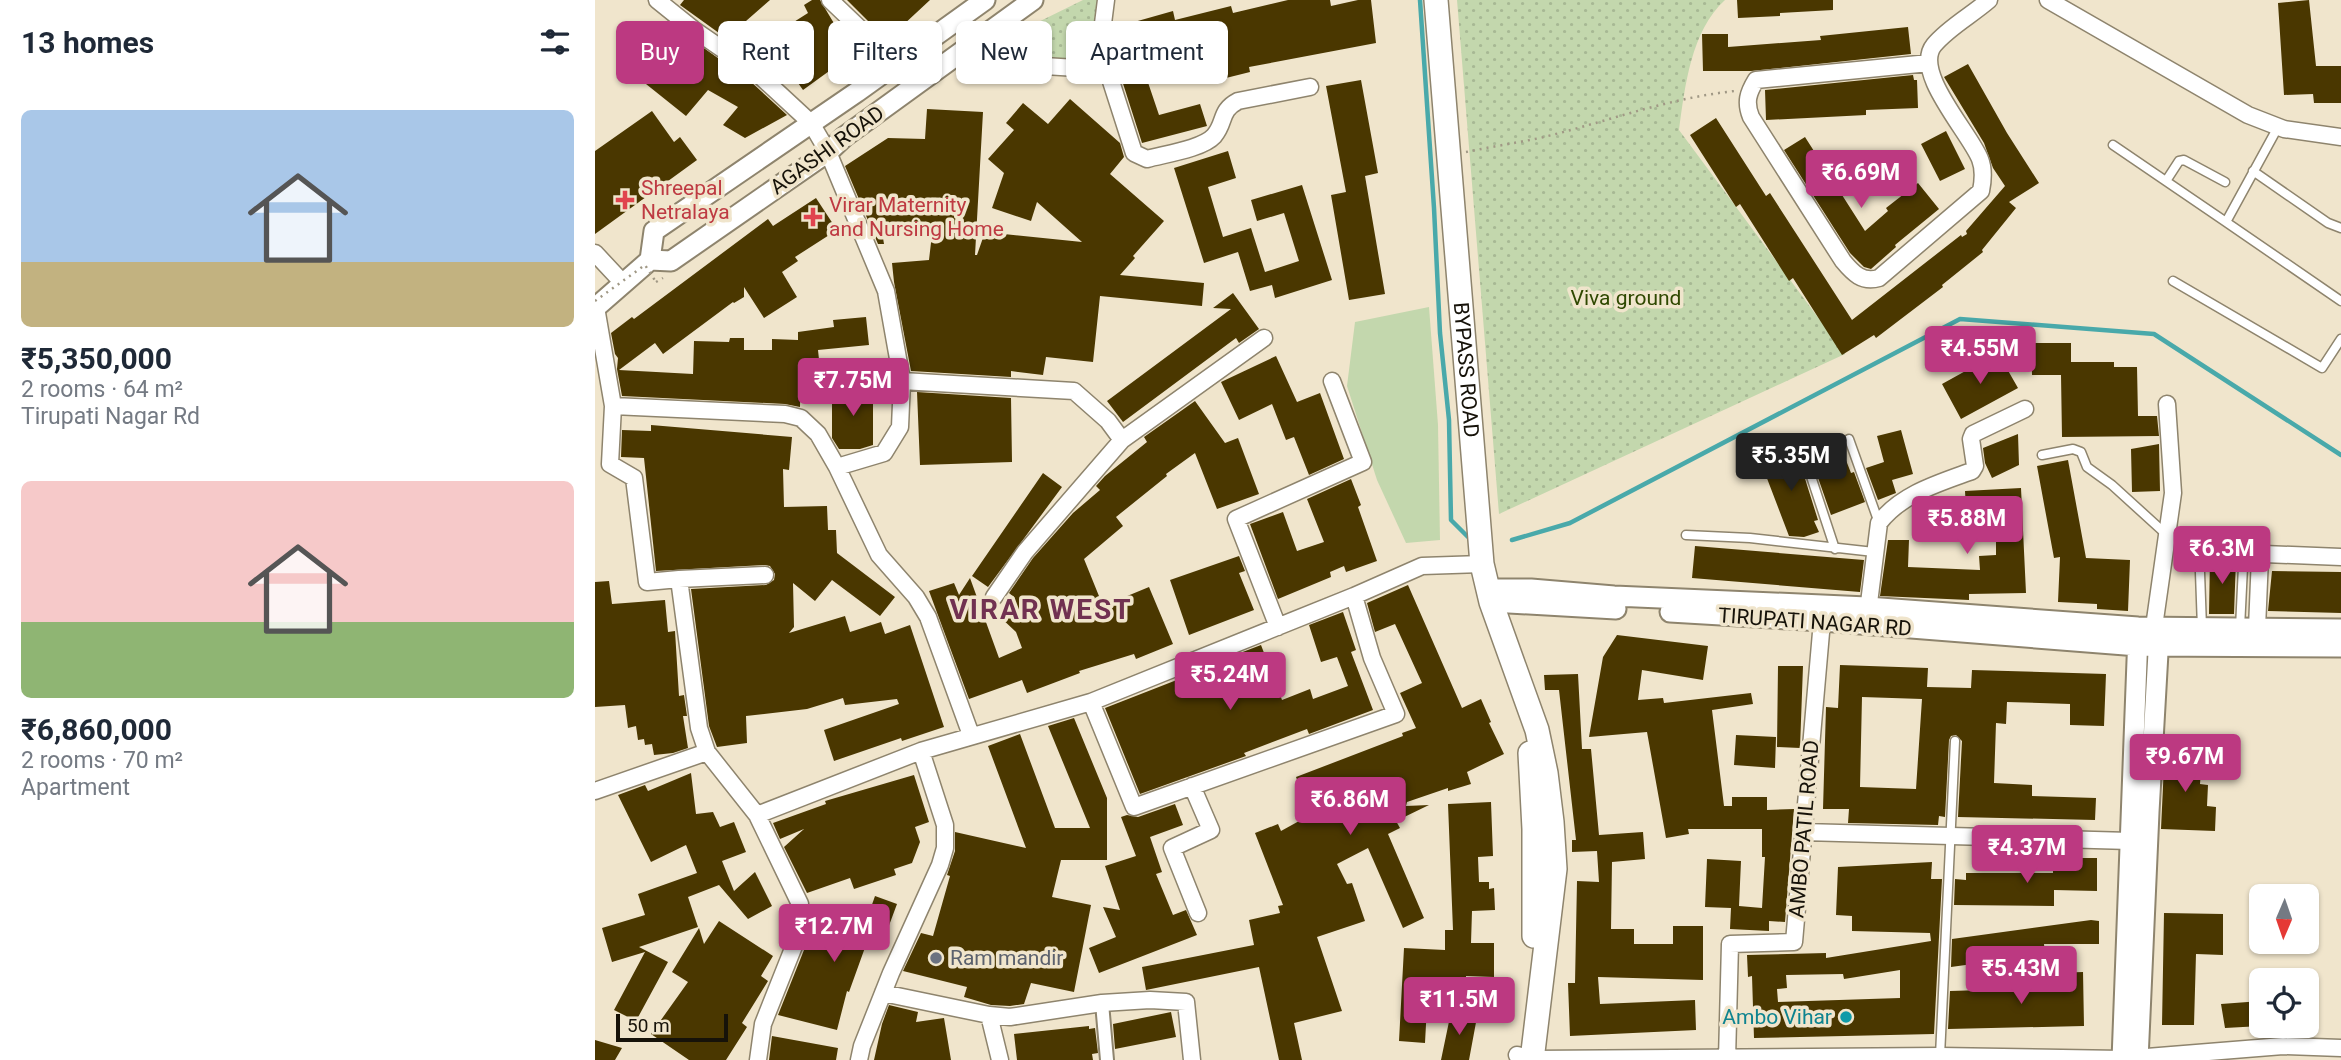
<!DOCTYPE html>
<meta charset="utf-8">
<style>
body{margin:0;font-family:Roboto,sans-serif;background:#f2f2f3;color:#1f2937;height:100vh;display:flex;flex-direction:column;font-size:26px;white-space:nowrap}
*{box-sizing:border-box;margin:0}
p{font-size:23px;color:#747a83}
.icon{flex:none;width:38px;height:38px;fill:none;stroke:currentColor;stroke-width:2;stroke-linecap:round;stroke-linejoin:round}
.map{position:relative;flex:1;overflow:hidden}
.side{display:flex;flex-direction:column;background:#fff;width:595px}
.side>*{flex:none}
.top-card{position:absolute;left:21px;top:21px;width:665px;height:63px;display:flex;gap:14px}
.needle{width:46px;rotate:182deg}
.controls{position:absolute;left:1654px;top:884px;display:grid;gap:14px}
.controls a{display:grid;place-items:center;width:70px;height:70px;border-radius:10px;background:#fff;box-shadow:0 2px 5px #0004;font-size:35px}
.scale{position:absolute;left:21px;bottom:18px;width:112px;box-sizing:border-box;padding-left:7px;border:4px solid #161209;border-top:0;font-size:19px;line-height:24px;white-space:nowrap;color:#161209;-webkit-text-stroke:5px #f0e5cc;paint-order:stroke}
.price{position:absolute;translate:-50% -60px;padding:0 16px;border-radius:7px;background:#bc3981;color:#fff;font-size:23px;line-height:46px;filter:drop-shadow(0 2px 4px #0008)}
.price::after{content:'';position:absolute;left:50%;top:42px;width:21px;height:16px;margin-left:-10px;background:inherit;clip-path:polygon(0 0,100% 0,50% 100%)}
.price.on{background:#222;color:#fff}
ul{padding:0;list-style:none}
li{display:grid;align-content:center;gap:14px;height:371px;padding:0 21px}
li span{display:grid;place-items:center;height:217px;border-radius:10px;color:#555}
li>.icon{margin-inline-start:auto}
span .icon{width:126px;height:126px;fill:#fffc;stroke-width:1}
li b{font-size:30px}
h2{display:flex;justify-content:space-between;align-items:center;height:84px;padding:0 21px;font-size:30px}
.chip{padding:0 24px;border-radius:10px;background:#fff;box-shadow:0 2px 5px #0004;font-size:24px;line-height:63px}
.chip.on{background:#bc3981;color:#fff}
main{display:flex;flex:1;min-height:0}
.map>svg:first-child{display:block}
.grass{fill:url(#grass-dots)}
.garden{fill:#c3d7ad}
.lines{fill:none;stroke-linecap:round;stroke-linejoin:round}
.stream{stroke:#49a9aa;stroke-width:4.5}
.building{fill:#4a3700;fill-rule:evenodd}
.service-casing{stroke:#8e846d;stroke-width:11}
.pedestrian-casing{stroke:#8e846d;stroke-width:16}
.minor-casing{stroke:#8e846d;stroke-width:19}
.tertiary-casing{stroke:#8e846d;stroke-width:23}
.secondary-casing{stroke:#8e846d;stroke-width:26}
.path{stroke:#a09885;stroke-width:2.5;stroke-dasharray:2 5;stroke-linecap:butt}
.service{stroke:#fff;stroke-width:8}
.pedestrian{stroke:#fff;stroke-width:12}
.minor{stroke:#fff;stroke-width:16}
.tertiary{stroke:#fff;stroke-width:19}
.secondary{stroke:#fff;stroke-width:23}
.path-bridge{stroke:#a09885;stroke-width:2.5;stroke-dasharray:2 5;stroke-linecap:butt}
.health-dot{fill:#e0444e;stroke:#f0e5cc;stroke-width:2.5}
.worship-dot{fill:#6b7280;stroke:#f0e5cc;stroke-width:2.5}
.culture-dot{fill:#0f9aa8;stroke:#f0e5cc;stroke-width:2.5}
.labels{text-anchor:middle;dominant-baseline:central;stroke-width:7;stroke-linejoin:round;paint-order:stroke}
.street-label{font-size:21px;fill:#161209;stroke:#f0e5cc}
.health-label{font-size:21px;fill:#be3a42;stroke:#f0e5cc;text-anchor:start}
.park-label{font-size:21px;fill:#2f4801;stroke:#f0e5cc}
.worship-label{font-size:21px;fill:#5b616d;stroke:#f0e5cc;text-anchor:start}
.culture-label{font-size:21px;fill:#0d838f;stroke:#f0e5cc;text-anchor:end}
.district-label{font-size:28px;font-weight:bold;letter-spacing:2px;fill:#713151;stroke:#f0e5cc}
</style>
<main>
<section class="side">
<h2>13 homes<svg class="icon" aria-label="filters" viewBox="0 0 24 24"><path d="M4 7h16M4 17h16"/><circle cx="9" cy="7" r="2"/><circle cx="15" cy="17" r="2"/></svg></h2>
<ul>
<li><span style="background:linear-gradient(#a9c7e8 70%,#c2b280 0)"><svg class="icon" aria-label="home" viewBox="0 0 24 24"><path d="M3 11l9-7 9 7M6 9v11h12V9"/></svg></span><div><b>₹5,350,000</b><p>2 rooms · 64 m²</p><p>Tirupati Nagar Rd</p></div></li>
<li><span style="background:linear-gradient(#f6c9c9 65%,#8fb573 0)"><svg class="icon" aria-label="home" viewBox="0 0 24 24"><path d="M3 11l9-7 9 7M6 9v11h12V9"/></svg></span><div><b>₹6,860,000</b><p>2 rooms · 70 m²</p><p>Apartment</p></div></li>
</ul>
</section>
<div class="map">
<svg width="1746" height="1060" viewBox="0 0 1746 1060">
<defs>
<pattern id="grass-dots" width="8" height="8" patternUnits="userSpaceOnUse" patternTransform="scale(1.75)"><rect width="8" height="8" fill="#c3d7ad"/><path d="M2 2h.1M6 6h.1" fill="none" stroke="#a7b894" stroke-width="1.8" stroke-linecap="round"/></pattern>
</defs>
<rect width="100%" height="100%" fill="#f0e5cc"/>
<path class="grass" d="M488 0H508L499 58 490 65 405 57 399 44Z
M862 0H1130C1096 31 1090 86 1084 130L1250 354 904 514Z"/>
<path class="garden" d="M834 307 843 425 845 540 811 543 782 480 752 386 760 322Z"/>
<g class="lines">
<path class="stream" d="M825 0 839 208 845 333 854 420 856 520 873 537
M917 540 975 523 1365 319 1559 334 1746 455"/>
</g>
<path class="building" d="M89 0H175L151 21 164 29 149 51 85 5Z
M217 0H225L243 30 248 27 266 48 208 90 172 39 213 13 209 5Z
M252 0H335L292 40Z
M693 0H735L736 6 763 0H776L781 43 654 67 655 72 607 84 596 40 585 43 582 32 539 41 564 115 605 104 612 126 547 143 516 46 518 28 578 11 580 20 636 6 638 13Z
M1142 0H1238V10L1185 13V16L1143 18Z
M1714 0 1721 66H1746V103H1719L1718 94 1689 95 1683 3Z
M71 21 155 81 192 115 150 138 128 125 143 107 113 90 91 116 31 68Z
M1313 27 1316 54 1156 71H1108L1107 34H1133V47L1226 40 1225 36Z
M1373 64 1412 133 1444 183 1414 202 1421 208 1387 250 1388 252 1347 285 1348 287 1281 338 1279 335 1247 355 1198 278 1194 281 1145 204 1141 207 1095 135 1121 118 1171 196 1175 193 1257 320 1366 235 1367 237 1372 234 1371 231 1410 186 1398 168 1389 143 1349 77Z
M1318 75 1319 80H1322L1323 108 1271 110V115L1171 120 1170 90Z
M766 80 783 173 770 176 790 294 754 300 736 195 751 192 731 86Z
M475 99 525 143 529 157 515 174 569 221 538 256 540 258 525 275 609 283 607 306 505 296 498 362 451 357 448 375 416 371V377L316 371 299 282 297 263 334 260 337 234 288 238 289 244H283L250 166 293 138 330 139 332 109 388 112 380 255H382L390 232 487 242 442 202 436 221 397 208 409 173 393 159 419 130 411 123 428 103 453 124Z
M57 111 79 142 85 137 102 160 0 234V151Z
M1351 131 1370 169 1345 181 1326 144Z
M1210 137 1270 231 1293 211 1291 208 1323 183 1344 209 1300 245 1301 247 1276 269 1269 267 1255 253 1189 150Z
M633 151 641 178 613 187 628 237 656 228 670 272 704 261 689 213 662 221 656 200 707 185 737 280 680 298 677 285 655 291 643 252 609 263 579 168Z
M221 198 242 230 200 257 203 261 187 272 202 297 169 318 149 287V297L139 303 138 302 68 354 60 343 24 370 98 374 99 341 134 342 135 338H149V350H177V339L203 340V332L239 327 238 320 271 317 274 345 223 350 225 369 206 371 205 407 190 404 27 396 22 369 23 358 20 354 16 333 37 317 39 319 173 219 178 226Z
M638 293 664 329 644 343 641 338 528 422 512 401 636 309 618 308Z
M1436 343H1476V362H1519V367H1542L1543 416H1562L1564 436 1467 437 1466 375H1437Z
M1403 353 1423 388 1366 419 1347 384Z
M681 356 702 402 725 393 749 459 714 475 699 437 691 440 677 404 644 420 626 382Z
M237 388H278V445L265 449H244L237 438Z
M322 392 416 398 417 462 325 465Z
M600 401 630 443 643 438 664 494 622 509 600 453 571 474 572 476 521 517 528 526 489 559 508 606 554 587 578 644 541 659 539 654 484 671 485 673 432 693 427 680 374 699 334 591 359 583 364 595 375 578 404 658 427 648 421 632 404 616 420 598 414 593 438 558 478 513 505 490 501 486 510 476 552 442 549 437Z
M56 425 197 437 194 470 188 469 189 507 232 506 233 530H241L242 553 300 597 285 616 237 580 220 601 198 583 199 627 194 633 250 616 255 632 286 622 290 634 315 625 349 727 307 741 306 738 239 761 229 730 304 704 302 699 250 705 248 698 212 709 151 716 152 743 122 747 114 726 96 589 171 585 179 580 180 574 175 566 170 565 61 571 49 458 26 457 27 430 56 431Z
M1306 430 1318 474 1297 480 1301 493 1283 500 1271 468 1289 462 1282 436Z
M1423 434 1424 465 1397 478 1390 463 1388 448Z
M1243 440 1256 473 1259 472 1270 502 1236 515 1212 446 1226 441 1227 446Z
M1564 444 1565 491 1537 492 1536 449Z
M1192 450 1193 453 1201 450 1223 520 1219 521 1224 532 1209 537 1194 536 1165 460Z
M1473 460 1491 558 1535 560 1533 611 1502 609V604L1463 602 1465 557 1459 558 1442 466Z
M448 473 467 487 393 587 377 576Z
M756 479 766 505 763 507 782 561 751 572 749 566 735 572 736 577 683 599 655 524 688 512 702 551 729 542 712 499Z
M1426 488 1431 593 1374 594V600L1285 596 1293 540H1314L1313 567 1385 570 1384 556 1401 555V525L1372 527 1370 491Z
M1100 546 1269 560 1265 592 1097 578Z
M644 556 650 571 644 573 659 610 594 635 575 580Z
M1615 558 1641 559 1639 614H1614Z
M1677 571 1746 572V613L1673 611Z
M14 581 17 604 70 600 73 632 80 631 84 696 89 695 92 716H88L93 748 78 753 59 755 57 744 50 745 49 739 43 740 41 726 33 728 30 705 0 707V582Z
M813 585 867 708 886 699 896 722 894 723 909 754 872 772 876 784 853 791V788L812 802 811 806 834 805 801 821 805 828 793 834 829 918 808 928 773 848 742 864 752 884 757 883 770 921 722 937 747 1011 699 1023 707 1060H684L664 967 551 990 547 967 659 945 654 920 685 913 683 906 688 905 660 833 683 824 686 831 715 815 701 777 808 736 807 733 821 728 805 693 827 683 800 624 780 632 772 603Z
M748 612 761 650 756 652 778 710 714 734 712 729 649 753 651 756 545 794 510 708 633 660 632 658 666 645 687 700 715 689 718 699 753 686 742 657 726 662 714 625Z
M1022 635 1113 646 1108 680 1047 670 1043 700 1068 698 1069 703 1156 693 1158 704 1117 710 1129 806H1137V797H1172V810L1199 809 1190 922 1174 921V931L1135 929 1136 908 1110 907 1112 859 1146 861 1144 906 1167 908 1170 857H1167V829H1093L1094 834 1071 838 1052 732 994 737 1008 657Z
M1245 665 1333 668 1332 687 1376 688 1377 670 1511 674 1509 726 1475 725V704L1412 702 1411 724 1401 723 1399 783 1437 785V796L1501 798 1500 820 1363 817 1367 741 1361 735 1356 736 1354 740 1350 817 1344 816 1343 825 1253 823 1254 809H1228L1231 707 1243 708ZM1267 697 1327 699 1321 789 1265 787Z
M1183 666H1208L1205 748 1182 747Z
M983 674 987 749H996L1004 835 1048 832 1050 859 1017 862 1016 929H1039V944H1078V926H1108V980L1003 977 1005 1004 1100 1000 1101 1030 975 1036 973 983H980L982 881 1004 882 1002 851 977 852V840H981L964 690H950L949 675Z
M479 718 512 798V860H466L457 897 496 905 479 992 436 983 429 1004 415 1006 396 1005 369 997 372 987 308 971 326 933 338 936 355 876 352 875 360 851V832L431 848 393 746 425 734 460 828H495L453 726Z
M1141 735 1181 737 1180 768 1139 765Z
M1570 744 1597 746 1596 771H1606L1605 784 1613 785 1612 806 1621 807 1620 831 1566 829Z
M96 773 101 814 118 812 125 827 139 822 151 852 127 861 139 891 160 872 177 906 153 919 124 885 93 897 103 927 44 947 73 962 41 1021 19 1010 50 952 17 962 7 928 50 915 43 894 102 873 91 845 56 862 23 795 50 785 53 791Z
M319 775 334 822 320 827 325 842 317 863 299 869 301 875 259 889 255 878 212 893 189 847 209 829 185 839 178 823 231 804 230 801Z
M896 802 898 856 883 857 884 882H894V889L899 888 900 910 877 911 876 943H899V977L871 976V987H833L830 1043 804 1041 809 948 850 950V930H858L853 804Z
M580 804 588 825 555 837 567 872 561 874 578 915 591 910 602 935 504 973 494 948 521 937 508 907 525 910 510 866 541 856 526 817 532 815 543 817Z
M1458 858H1502V891L1459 890V906L1359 905 1360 879 1371 880V873H1458Z
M1337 862 1336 879H1347L1339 1034 1159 1038 1157 976 1153 977 1152 955 1231 953V958L1336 941 1335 933 1257 931V916L1241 915 1243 867ZM1305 970V998L1183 1002 1182 989 1192 988 1191 975 1248 974 1249 979Z
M280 896 302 904 286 947 272 942 254 992 252 991 242 1030 183 1015 215 935 227 939 240 904 273 916Z
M1569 913 1628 914V955L1601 954 1599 1025H1567Z
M1496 920 1504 921V944H1449L1450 954 1356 967 1357 939Z
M124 921 178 956 166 976 173 981 147 1023 152 1027 131 1060H94L56 1034 93 982 77 972 104 928 109 944Z
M1488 972 1489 1026 1353 1029 1355 991 1459 988V973Z
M1666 1001V1026L1630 1028 1626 1004Z
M294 1005 323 1012 321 1022 349 1018 356 1060H279L287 1024Z
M576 1012 581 1037 520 1049 518 1024Z
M856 1012 882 1017 874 1060H846Z
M494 1026V1029L500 1028 503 1053 497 1054 498 1060H422L419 1034Z
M177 1036 243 1048 241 1060H174Z
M0 1040 27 1048 20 1060H0Z"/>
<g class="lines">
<g class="service-casing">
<path id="service" d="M1518 145 1631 222 1683 127
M1658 171 1733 223 1746 228
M1571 181 1584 161 1589 160 1630 182
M1631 222 1746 301
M1578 281 1727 368 1746 339
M1254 439 1284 523
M1207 449 1240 549
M1447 455 1478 449 1486 452 1492 467 1517 485 1572 535
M1091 535 1155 538 1279 552
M1607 628 1604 545 1610 541 1643 540 1649 546 1645 628
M1345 1056 1360 741"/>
</g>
<g class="pedestrian-casing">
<path id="pedestrian" d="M507 1003 512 1060"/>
</g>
<g class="minor-casing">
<path id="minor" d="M62 0 98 29 162 73 216 123 233 152 291 291 307 381 305 427 289 453 242 467
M235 0 301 63
M511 0 505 47 539 153 552 159C570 154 607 149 619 136 631 122 624 111 643 101L715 87
M1453 0 1653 115 1689 129 1746 137
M390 48 402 63 514 70
M1334 63 1161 80C1153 93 1150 102 1156 117L1248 261C1258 273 1267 283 1284 278L1386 191C1388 181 1389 169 1385 159 1375 133 1317 72 1339 45 1354 27 1377 15 1394 0
M0 253 28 283
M1 307 18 406 15 464 39 478 52 582 84 579 104 728 112 752 162 815 205 904V931L168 1024 163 1060
M307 381 479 391 513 421 527 440
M18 406 190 414 206 418 223 434 242 467 284 555 321 597 333 617 376 735
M84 579 170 575
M399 597 430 552 527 440 669 338
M1272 619 1284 523C1306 494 1344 483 1377 471L1380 466 1376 439 1378 434 1430 409
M683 627 641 519 768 462 737 381
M1559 627 1578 493 1572 404
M1662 628 1665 557 1669 554 1746 557
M496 702 539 807 801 714 777 658 759 596
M597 786 616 830 577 848 603 913
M0 791 112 752
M162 815 326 751 496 702 759 596 827 566 887 564
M1208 832 1535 841
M288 993 394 1015 415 1017 507 1003 555 1000 591 1002 597 1060
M394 1015 405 1060
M922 1055 937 1059 1345 1056 1527 1059 1688 1046 1746 1048
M1132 1059 1135 944 1199 942 1227 621
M264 1060 267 1046 296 973 345 865 350 848V825L326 751"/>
</g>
<g class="tertiary-casing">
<path id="tertiary" d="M55 260 59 231 262 92 390 0
M0 308 55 260 76 261 233 152 249 137 438 0
M893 589H936L1019 596 1272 607 1543 627 1746 629
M896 602 1021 609
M1075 612 1227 621 1543 646 1746 647
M1527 1060 1543 634
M1543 1060 1554 812 1564 635"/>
</g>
<g class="secondary-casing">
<g id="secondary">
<path id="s1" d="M841 0 887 564 896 602 942 730 951 773 957 822 960 869 937 1060"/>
<path d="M935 753 939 829V936"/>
</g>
</g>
<path class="path" d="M871 152C895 147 920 143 945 138 1011 122 1073 98 1140 91
M61 282 68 278"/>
<use href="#service" class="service"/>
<use href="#pedestrian" class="pedestrian"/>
<use href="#minor" class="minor"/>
<use href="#tertiary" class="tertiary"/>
<use href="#secondary" class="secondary"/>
<path class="path-bridge" d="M0 301 50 265 61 282"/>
</g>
<g class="health-dot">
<path d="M26.5 189.5h7v7h7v7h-7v7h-7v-7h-7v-7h7z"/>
<path d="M214.5 206.5h7v7h7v7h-7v7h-7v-7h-7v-7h7z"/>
</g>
<circle class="worship-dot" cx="341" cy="958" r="7"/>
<circle class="culture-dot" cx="1251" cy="1017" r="7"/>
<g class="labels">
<g class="street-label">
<text transform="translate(232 150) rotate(-36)">AGASHI ROAD</text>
<text stroke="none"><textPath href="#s1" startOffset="371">BYPASS ROAD</textPath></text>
<text transform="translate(1220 622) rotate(4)">TIRUPATI NAGAR RD</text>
<text transform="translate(1209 829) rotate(-85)">AMBO PATIL ROAD</text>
</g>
<g class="health-label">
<text x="46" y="188">Shreepal<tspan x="46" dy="24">Netralaya</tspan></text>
<text x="234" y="205">Virar Maternity<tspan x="234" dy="24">and Nursing Home</tspan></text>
</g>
<g class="park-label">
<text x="1031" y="298">Viva ground</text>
</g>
<g class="worship-label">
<text x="355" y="958">Ram mandir</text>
</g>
<g class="culture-label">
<text x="1237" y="1017">Ambo Vihar</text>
</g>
<g class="district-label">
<text x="446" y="609">VIRAR WEST</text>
</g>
</g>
</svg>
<div class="controls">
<a><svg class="needle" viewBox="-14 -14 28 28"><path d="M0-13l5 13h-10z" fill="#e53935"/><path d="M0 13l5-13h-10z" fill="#747a83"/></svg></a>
<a><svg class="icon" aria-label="locate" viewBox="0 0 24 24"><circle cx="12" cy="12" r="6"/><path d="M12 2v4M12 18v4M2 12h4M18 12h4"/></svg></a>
</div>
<div class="scale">50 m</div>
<b class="price" style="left:1266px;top:210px">₹6.69M</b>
<b class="price" style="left:1385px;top:386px">₹4.55M</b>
<b class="price" style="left:258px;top:418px">₹7.75M</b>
<b class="price on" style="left:1196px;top:493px">₹5.35M</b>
<b class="price" style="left:1372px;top:556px">₹5.88M</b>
<b class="price" style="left:1627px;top:586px">₹6.3M</b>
<b class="price" style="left:635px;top:712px">₹5.24M</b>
<b class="price" style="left:1590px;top:794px">₹9.67M</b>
<b class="price" style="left:755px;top:837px">₹6.86M</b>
<b class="price" style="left:1432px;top:885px">₹4.37M</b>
<b class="price" style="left:239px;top:964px">₹12.7M</b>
<b class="price" style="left:1426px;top:1006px">₹5.43M</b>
<b class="price" style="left:864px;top:1037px">₹11.5M</b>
<div class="top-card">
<a class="chip on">Buy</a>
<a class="chip">Rent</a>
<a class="chip">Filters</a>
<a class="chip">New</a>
<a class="chip">Apartment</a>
</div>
</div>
</main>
